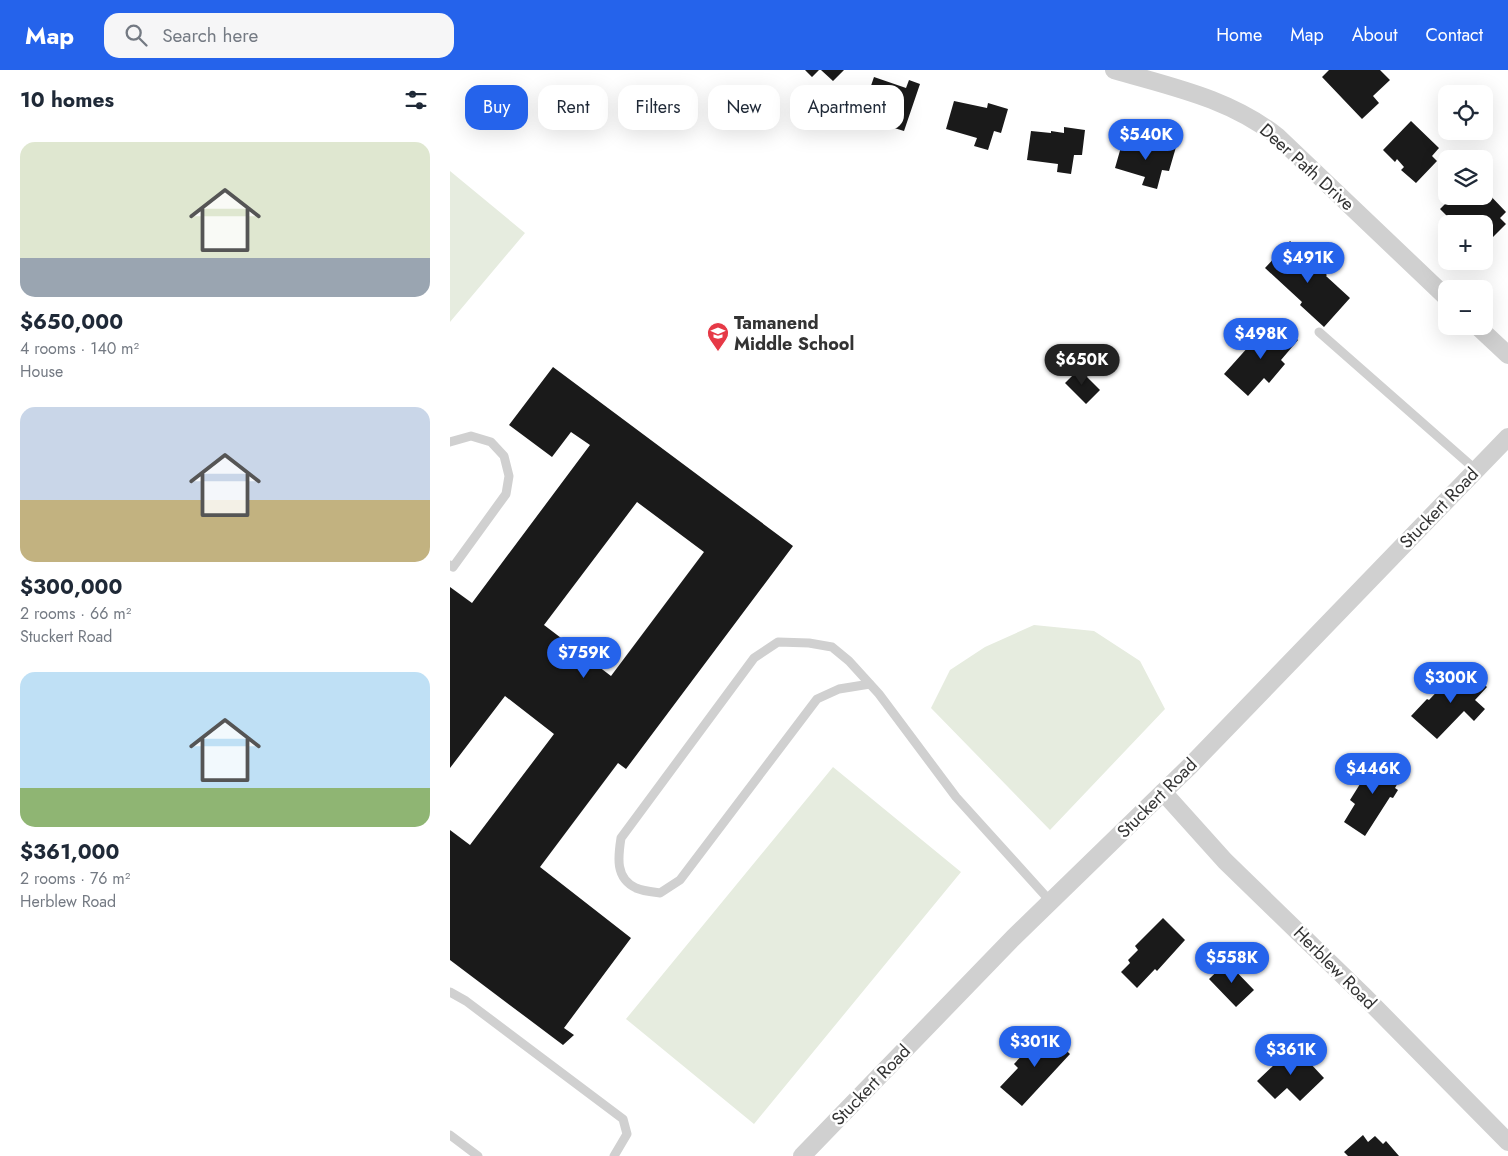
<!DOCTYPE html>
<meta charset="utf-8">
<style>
body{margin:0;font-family:Jost,sans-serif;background:#f6f6f7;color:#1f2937;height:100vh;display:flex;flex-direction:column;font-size:19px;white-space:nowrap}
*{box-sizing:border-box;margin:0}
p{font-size:16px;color:#747a83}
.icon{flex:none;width:28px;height:28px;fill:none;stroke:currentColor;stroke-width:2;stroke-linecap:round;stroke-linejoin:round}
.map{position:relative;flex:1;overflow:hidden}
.panel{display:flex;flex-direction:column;background:#fff;width:450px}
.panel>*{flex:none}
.banner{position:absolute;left:15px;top:15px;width:475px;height:45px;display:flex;gap:10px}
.fabs{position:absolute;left:988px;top:15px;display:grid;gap:10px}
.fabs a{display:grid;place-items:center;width:55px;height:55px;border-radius:10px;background:#fff;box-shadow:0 5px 20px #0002;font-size:25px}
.price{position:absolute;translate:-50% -42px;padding:0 11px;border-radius:18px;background:#2563eb;color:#fff;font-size:16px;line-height:32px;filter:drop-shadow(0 1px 2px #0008)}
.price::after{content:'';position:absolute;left:50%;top:30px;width:15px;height:11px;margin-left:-8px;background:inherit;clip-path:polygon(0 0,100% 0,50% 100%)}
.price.current{background:#222;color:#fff}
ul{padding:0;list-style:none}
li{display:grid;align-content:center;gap:10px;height:265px;padding:0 20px}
li span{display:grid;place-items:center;height:155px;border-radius:15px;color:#555}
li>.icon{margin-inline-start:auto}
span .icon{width:90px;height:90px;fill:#fffc;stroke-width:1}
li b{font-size:21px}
h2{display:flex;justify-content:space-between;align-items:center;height:60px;padding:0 20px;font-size:21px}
.tag{padding:0 18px;border-radius:15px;background:#fff;box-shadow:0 5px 20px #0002;font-size:18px;line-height:45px}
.tag.current{background:#2563eb;color:#fff}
header{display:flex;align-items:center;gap:30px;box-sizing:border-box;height:70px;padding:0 25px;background:#2563eb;color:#fff}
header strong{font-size:24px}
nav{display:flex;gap:28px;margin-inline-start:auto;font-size:18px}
.search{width:350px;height:45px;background:#f6f6f7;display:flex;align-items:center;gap:12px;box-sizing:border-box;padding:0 18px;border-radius:15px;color:#747a83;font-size:19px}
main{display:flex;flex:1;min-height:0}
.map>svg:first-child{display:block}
.green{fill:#e6ecdf}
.building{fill:#1a1a1a;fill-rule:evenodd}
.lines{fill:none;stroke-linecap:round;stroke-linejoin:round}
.lane{stroke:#d0d0d0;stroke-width:9}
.street{stroke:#d0d0d0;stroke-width:18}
.labels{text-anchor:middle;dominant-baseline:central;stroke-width:5;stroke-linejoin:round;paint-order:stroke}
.street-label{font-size:18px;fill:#333;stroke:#fff}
.poi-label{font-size:18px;font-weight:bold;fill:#333;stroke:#fff;text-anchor:start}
</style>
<header>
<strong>Map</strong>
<div class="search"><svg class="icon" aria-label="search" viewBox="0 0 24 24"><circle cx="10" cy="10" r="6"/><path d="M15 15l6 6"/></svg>Search here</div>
<nav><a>Home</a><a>Map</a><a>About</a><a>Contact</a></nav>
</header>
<main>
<section class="panel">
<h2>10 homes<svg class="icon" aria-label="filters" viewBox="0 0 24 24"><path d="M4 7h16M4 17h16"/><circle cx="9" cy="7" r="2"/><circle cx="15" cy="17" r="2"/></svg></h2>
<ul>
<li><span style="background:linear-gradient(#dfe7d0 75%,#9aa5b1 0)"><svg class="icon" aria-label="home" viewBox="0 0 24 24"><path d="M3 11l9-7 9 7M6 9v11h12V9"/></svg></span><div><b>$650,000</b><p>4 rooms · 140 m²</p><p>House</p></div></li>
<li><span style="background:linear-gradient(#c9d6e8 60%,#c2b280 0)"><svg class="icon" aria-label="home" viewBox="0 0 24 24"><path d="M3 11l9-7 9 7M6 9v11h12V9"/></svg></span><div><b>$300,000</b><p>2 rooms · 66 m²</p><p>Stuckert Road</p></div></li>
<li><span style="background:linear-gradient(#bfe0f5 75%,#8fb573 0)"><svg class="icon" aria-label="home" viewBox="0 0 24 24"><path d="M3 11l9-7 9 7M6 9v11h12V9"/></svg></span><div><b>$361,000</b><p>2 rooms · 76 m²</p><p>Herblew Road</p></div></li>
</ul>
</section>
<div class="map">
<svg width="1058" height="1086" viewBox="0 0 1058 1086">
<rect width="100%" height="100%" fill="#fff"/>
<path class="green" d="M0 101 75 163 0 252Z
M584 555 644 561 690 591 715 639 600 760 481 638 500 600 535 577Z
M383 697 511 802 304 1054 176 949Z"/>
<path class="building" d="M355 0H369L362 7Z
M371 0H394L383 11Z
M879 0H930L940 10 923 26 929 33 912 49 872 7Z
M424 7 456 18 459 10 470 14 454 61 441 57 444 46 414 36Z
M504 31 537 38 538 33 558 39 551 63 544 61 538 80 524 76 527 68 496 59Z
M961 51 989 78 982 86 987 91 966 113 951 100 954 97 947 89 945 92 933 80Z
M614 57 635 60 632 85H624L621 104 607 102 608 94 577 90 581 61 601 63V61L614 63Z
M673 70 705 77 707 71 726 77 719 101 712 100 707 119 692 115 695 107 665 98Z
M1034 119 1056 142 1050 148 1056 154 1037 173 1034 170V154H1018L1015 151 1012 154 1006 147 1002 151 990 139 1003 126H1034Z
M840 171 877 205 876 206 900 228 874 257 850 235 852 232 815 198Z
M830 254 848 270 831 290 835 294 819 313 814 308 798 326 774 304 808 266 814 272Z
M103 297 343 476 176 699 168 693 90 797 181 868 114 958 124 965 113 975 0 890V760L20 775 104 664 55 626 0 698V517L22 533 140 375 121 362 102 387 59 355ZM187 432 254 482 161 606 94 555Z
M629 299 650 320 636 334 615 313Z
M1017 599 1037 617 1025 630 1035 639 1024 651 1014 641 987 669 961 646 977 629 979 630 998 610 1003 615Z
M924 685 953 704 945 718 948 720 943 728 940 727 915 766 894 752 905 734 900 730 915 706 912 705Z
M713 848 735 870 707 901 705 899 687 918 671 902 680 893 678 890 688 880 685 876Z
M777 892 804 920 786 937 759 909Z
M595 961 620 984 572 1036 550 1017 568 998 564 994Z
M844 976 874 1008 850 1031 837 1018 825 1029 807 1011Z
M913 1065 918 1072 925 1066 933 1074 936 1071 949 1086H898L894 1082Z"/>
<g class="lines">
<path class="lane" d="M869 262 1026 400
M0 372 21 366 41 372 54 386 59 406 56 424 3 497 0 495
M420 614 389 619 367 629 230 810 210 823C203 822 193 821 186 818 165 808 168 787 171 768L304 588 328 572 359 573 382 577 399 591 429 624 506 727 601 832
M0 922 16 931 173 1049 177 1064 164 1086
M0 1065 28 1086"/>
<path class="street" d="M664 0C722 17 778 28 827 66L996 227
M1027 256 1058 285
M713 722 775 791 915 927 1058 1072
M352 1086 563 868 741 695 1058 367"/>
</g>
<defs>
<g id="school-pin" transform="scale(1.125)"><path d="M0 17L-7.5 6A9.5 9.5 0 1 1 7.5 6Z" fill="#e63946" stroke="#fff"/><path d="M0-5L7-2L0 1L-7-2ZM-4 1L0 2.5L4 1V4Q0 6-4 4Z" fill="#fff"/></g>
</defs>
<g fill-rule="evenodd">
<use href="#school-pin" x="268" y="263"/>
</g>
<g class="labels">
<g class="street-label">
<text transform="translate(857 97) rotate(42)">Deer Path Drive</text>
<text transform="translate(989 438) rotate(-46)">Stuckert Road</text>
<text transform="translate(707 728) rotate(-45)">Stuckert Road</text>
<text transform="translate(885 898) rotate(45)">Herblew Road</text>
<text transform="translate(421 1015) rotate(-46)">Stuckert Road</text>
</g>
<g class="poi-label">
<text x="284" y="253">Tamanend<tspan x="284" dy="21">Middle School</tspan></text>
</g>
</g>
</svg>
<div class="fabs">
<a><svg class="icon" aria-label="locate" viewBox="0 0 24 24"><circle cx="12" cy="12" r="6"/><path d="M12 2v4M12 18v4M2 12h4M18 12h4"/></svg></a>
<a><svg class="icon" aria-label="layers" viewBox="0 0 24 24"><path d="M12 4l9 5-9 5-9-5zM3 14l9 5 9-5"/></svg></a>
<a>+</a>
<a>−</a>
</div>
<b class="price" style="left:696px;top:91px">$540K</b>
<b class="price" style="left:858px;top:214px">$491K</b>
<b class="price" style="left:811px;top:290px">$498K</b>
<b class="price current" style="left:632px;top:316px">$650K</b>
<b class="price" style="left:134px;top:609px">$759K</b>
<b class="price" style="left:1001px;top:634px">$300K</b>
<b class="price" style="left:923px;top:725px">$446K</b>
<b class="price" style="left:782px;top:914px">$558K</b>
<b class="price" style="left:585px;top:998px">$301K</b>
<b class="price" style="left:841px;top:1006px">$361K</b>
<div class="banner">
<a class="tag current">Buy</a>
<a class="tag">Rent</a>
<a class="tag">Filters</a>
<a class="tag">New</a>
<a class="tag">Apartment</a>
</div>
</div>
</main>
